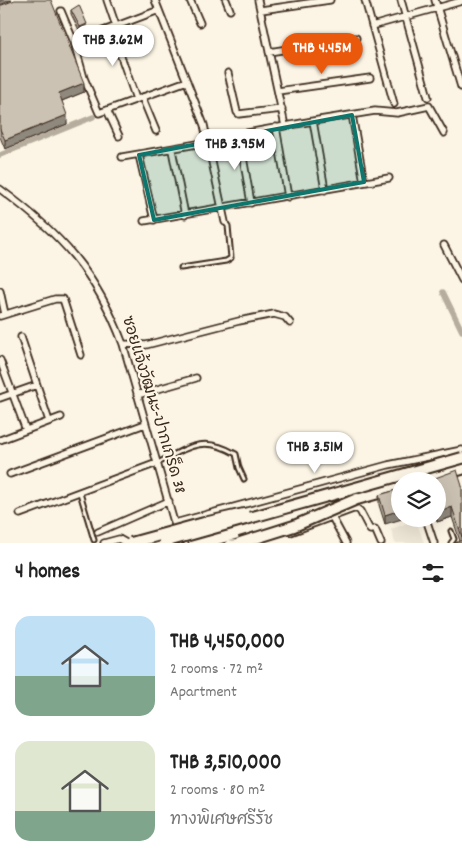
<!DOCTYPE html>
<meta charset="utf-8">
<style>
body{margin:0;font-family:Dekko,"Playpen Sans Thai",sans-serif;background:#f6f6f6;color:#222;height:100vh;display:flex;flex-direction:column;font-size:19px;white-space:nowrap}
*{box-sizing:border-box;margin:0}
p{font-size:16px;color:#767676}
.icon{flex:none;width:28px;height:28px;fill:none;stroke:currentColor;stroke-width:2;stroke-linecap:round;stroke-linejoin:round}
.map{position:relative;height:543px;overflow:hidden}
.sheet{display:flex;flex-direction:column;background:#fff;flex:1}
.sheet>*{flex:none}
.controls{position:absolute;left:391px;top:472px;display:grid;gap:10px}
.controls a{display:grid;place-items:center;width:55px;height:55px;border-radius:50%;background:#fff;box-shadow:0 5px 20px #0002;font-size:25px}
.price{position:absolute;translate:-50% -42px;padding:0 11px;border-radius:18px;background:#fff;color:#222;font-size:16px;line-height:32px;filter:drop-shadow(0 1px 2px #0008)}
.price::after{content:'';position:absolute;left:50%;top:30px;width:15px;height:11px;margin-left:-8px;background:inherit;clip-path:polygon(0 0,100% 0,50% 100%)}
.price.current{background:#ea580c;color:#fff}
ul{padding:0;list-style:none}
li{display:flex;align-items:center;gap:15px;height:125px;padding:0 15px}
li span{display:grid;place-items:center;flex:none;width:140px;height:100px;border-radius:15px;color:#555}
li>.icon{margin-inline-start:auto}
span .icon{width:60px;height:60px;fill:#fffc;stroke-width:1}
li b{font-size:21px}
h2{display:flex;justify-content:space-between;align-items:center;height:60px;padding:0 15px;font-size:21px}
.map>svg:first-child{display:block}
.built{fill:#eee6d6}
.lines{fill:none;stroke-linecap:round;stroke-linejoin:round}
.canal{stroke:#b7ad9e;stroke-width:5.5}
.service-casing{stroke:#3b2a1e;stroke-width:7}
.minor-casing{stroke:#3b2a1e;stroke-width:9}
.motorway-casing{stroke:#3b2a1e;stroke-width:14}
.service{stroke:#fcf5e5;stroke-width:3}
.minor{stroke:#fcf5e5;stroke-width:5.5}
.motorway{stroke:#fcf5e5;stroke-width:10}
.motorway-bridge-casing{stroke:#3b2a1e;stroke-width:14;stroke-linecap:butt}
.motorway-bridge{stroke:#fcf5e5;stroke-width:10}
.wall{fill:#afa79a;stroke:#3b2a1e}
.shaded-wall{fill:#8f887d;stroke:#3b2a1e}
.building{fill:#ccc2b3;stroke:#3b2a1e}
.marked{fill:#0f766e;fill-opacity:0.2;stroke:#0f766e;stroke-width:4;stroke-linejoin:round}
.labels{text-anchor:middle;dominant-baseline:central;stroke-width:4.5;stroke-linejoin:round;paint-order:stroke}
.street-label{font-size:16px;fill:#3b2a1e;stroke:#fcf5e5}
</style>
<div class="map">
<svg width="462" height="543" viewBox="0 0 462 543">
<rect width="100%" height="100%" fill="#fcf5e5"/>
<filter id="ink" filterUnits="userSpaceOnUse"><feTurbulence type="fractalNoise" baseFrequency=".02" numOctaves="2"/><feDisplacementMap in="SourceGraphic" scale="10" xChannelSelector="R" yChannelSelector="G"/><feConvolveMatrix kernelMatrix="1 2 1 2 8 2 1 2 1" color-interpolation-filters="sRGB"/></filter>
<g filter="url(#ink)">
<path class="built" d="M416 520 424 543H395L391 529Z"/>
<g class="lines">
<path class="canal" d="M0 155 93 117
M443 292 462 331"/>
<g class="service-casing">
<path id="service" d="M181 268 226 261 231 258 228 226 225 222
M158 463C188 447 203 435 236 454L239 468 244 479
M80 493 94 540
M451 543 454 539 451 531"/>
</g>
<g class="minor-casing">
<path id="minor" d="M107 0 116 26
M155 0 204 125 225 222
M190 0 200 23
M226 0 230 10
M258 0 285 126
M365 0 394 104
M401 0 428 97
M435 0 461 87
M261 10 330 0
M61 11 74 42 84 78 99 113 187 81
M372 26 462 1
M111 28 136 99
M74 42 159 10
M269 52 356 38
M228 73 237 112 239 114 282 109
M278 91 370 78
M142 97 156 131
M107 110 119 136
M352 115 364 182
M313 121 325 190
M276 127 288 197
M239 134 251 203
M208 140 313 121 375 111 397 113 429 106 444 133
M172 150 185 215
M139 155 154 220
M122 157 209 142
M0 189C61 234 96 272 123 344L180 543
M144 221 389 178
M444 245 462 280
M0 291 5 314
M0 316 55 299H63L81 355
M21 337 49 421
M123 344 146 345 239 321 274 314 285 317 290 323
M0 360 26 430
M137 395 196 378
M0 398 37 385
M0 440 61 417
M10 474 145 424
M401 481 410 478
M325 503 400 481
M20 514 157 463
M332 517 346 543
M426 519 434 543
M175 523 388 465 462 450
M98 532 169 501
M291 532 356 508 360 511 370 530 375 529 381 543
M104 543 119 539 126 543
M192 543 206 539
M229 543H240"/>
</g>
<g class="motorway-casing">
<path id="motorway" d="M418 481 462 469
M350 501 400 487
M203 543 331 506"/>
</g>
<use href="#service" class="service"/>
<use href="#minor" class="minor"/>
<use href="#motorway" class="motorway"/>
<g class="motorway-bridge-casing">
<path id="motorway-bridge" d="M164 542 462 458
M131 543 204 523 244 514
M240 543 294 526 357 499"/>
</g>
<use href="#motorway-bridge" class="motorway-bridge"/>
</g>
<path class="wall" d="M0 5 84 92 62 101 67 124 5 149 0 137Z
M71 10 87 29 80 32 71 14Z
M462 486V543L460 541 452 517 437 522 436 519H438Z
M400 489 385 524 379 505V495Z"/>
<path class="shaded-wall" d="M0 0H12L0 5Z
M87 24V29L80 32V27Z
M84 83V92L59 102V93Z
M67 115V124L5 149V140Z
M452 507V517L437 522 438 513Z
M400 510V519H402L385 524V515Z"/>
<path class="building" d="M15 0H51L84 83 59 93 67 115 5 140 0 129V5H2Z
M79 5 87 24 80 27 71 10Z
M457 470 462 486V537L452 507 438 513V481H427Z
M400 489V510L385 515 379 495Z
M462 540V543H455Z"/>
</g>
<path class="marked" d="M352 115 364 182 154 220 139 155Z"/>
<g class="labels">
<g class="street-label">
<text transform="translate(153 405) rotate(73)">ซอยแจ้งวัฒนะ-ปากเกร็ด 38</text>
</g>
</g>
</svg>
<div class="controls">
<a><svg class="icon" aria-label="layers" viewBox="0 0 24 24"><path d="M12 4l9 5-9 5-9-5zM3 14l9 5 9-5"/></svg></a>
</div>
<b class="price" style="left:113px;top:67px">THB 3.62M</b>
<b class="price current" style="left:322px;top:75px">THB 4.45M</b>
<b class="price" style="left:235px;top:171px">THB 3.95M</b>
<b class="price" style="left:315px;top:474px">THB 3.51M</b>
</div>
<section class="sheet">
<h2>4 homes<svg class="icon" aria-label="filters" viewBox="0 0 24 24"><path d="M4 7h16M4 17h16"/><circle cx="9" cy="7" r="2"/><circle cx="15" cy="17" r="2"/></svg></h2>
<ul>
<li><span style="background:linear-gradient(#bfe0f5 60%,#7fa58c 0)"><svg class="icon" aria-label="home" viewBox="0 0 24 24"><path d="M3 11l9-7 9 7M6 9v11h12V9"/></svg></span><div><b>THB 4,450,000</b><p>2 rooms · 72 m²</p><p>Apartment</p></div></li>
<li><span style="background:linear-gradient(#dfe7d0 70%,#7fa58c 0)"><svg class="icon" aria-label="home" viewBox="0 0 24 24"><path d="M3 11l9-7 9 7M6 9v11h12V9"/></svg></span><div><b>THB 3,510,000</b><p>2 rooms · 80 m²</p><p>ทางพิเศษศรีรัช</p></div></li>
</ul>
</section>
